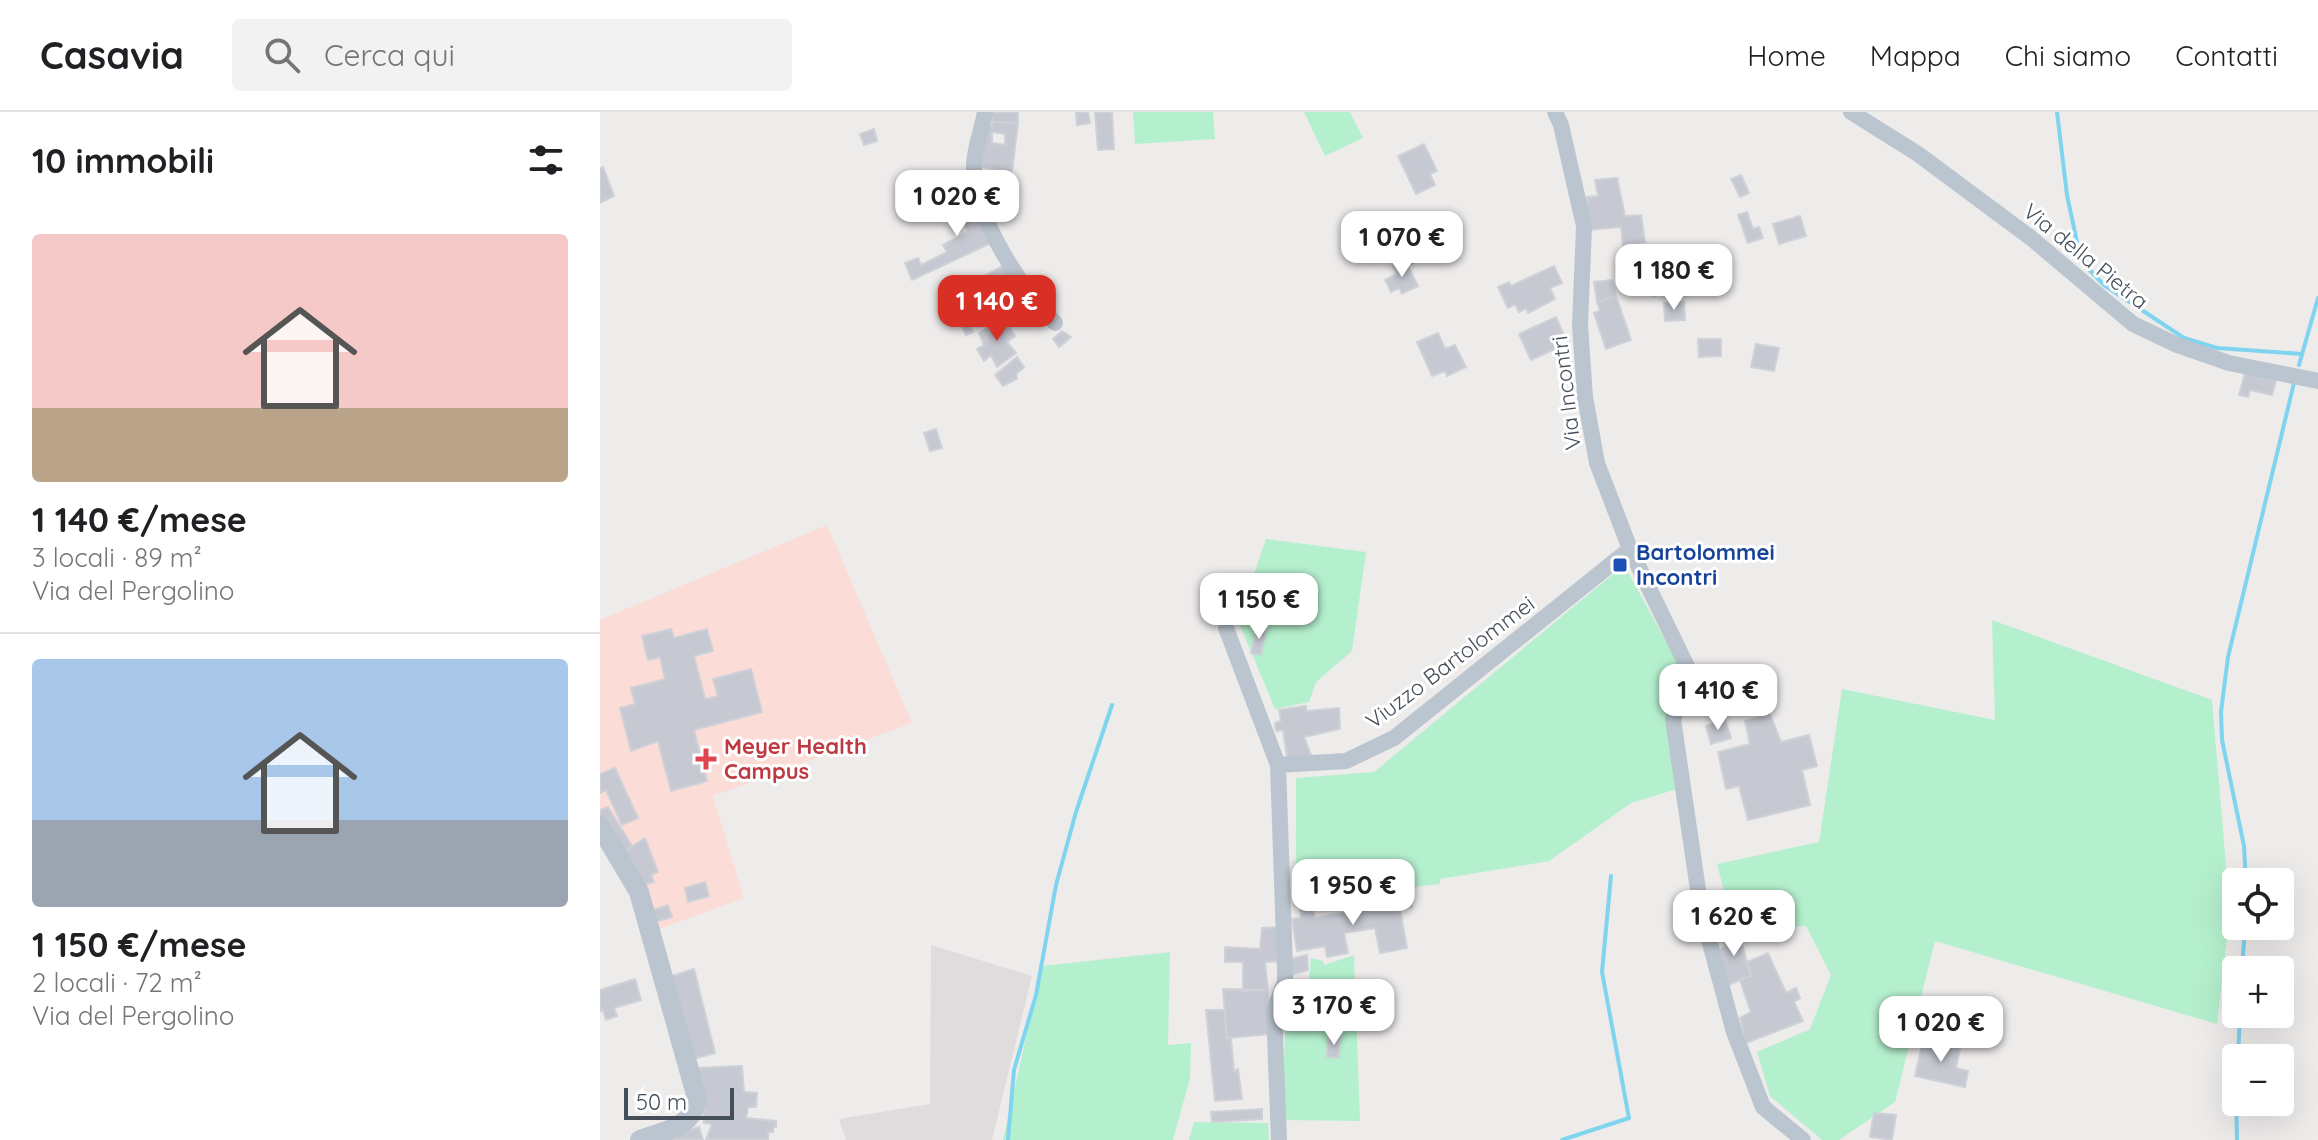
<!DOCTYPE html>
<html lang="it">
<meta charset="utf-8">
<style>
body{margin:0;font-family:Quicksand,sans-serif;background:#f2f2f2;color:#202124;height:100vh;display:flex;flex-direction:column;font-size:30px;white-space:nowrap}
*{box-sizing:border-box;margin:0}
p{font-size:26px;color:#757577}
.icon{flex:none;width:44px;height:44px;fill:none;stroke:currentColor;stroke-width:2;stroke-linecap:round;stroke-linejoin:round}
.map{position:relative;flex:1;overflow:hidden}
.details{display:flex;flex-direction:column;background:#fff;width:600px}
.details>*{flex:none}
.controls{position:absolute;left:1622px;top:756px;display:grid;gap:16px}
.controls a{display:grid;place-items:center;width:72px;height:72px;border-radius:8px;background:#fff;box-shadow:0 8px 32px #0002;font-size:40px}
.scale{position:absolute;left:24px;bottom:20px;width:110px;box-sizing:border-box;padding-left:8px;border:4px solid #434e59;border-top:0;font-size:22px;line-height:28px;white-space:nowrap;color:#434e59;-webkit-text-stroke:6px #fff;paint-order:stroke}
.price{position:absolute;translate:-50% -68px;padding:0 18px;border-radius:16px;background:#fff;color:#222;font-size:26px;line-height:52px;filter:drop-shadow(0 2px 4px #0008)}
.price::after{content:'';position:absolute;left:50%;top:48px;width:24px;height:18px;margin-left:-12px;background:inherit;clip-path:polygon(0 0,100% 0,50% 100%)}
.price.selected{background:#d93025;color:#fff}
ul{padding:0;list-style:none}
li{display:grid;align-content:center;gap:16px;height:424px;padding:0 32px}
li+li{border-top:2px solid #e0e0e0}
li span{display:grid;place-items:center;height:248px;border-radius:8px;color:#555}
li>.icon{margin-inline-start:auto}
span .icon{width:144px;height:144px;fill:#fffc;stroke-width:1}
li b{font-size:34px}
h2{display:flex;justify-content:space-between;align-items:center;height:96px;padding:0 32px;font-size:34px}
header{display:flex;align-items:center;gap:48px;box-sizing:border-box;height:112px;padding:0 40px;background:#fff;border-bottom:2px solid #e0e0e0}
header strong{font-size:38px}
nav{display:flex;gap:44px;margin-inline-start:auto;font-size:28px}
.search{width:560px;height:72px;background:#f2f2f2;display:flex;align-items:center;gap:20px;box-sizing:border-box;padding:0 28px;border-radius:8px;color:#757577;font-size:30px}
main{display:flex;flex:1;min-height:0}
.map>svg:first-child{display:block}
.education{fill:#dfdcdd}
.medical{fill:#fcdcd7}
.green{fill:#b5f0ce}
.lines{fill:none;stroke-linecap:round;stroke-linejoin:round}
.stream{stroke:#7fd4f0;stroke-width:4}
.building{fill:#c7c9d2;stroke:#ced1d7;stroke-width:2;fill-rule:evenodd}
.minor{stroke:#bbc5cf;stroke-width:16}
.tertiary{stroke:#bbc5cf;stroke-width:20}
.transit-dot{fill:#1a4fb4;stroke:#fff;stroke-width:3}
.health-dot{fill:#e0444e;stroke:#fff;stroke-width:3}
.labels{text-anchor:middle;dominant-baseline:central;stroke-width:6;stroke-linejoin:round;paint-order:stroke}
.street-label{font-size:22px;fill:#434e59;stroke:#fff}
.transit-label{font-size:22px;font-weight:bold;fill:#164399;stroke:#fff;text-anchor:start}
.health-label{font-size:22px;font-weight:bold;fill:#be3a42;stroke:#fff;text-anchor:start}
</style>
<header>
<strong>Casavia</strong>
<div class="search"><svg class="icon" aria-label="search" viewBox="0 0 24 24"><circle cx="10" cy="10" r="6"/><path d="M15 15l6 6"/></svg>Cerca qui</div>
<nav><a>Home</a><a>Mappa</a><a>Chi siamo</a><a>Contatti</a></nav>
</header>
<main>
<section class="details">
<h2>10 immobili<svg class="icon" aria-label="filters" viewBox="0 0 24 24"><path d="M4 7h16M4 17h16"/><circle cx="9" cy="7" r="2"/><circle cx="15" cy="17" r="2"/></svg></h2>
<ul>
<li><span style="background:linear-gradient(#f6c9c9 70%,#b9a48a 0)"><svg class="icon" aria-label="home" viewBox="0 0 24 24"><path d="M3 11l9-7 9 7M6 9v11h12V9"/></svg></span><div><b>1 140 €/mese</b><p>3 locali · 89 m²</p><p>Via del Pergolino</p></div></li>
<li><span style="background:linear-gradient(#a9c7e8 65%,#9aa5b1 0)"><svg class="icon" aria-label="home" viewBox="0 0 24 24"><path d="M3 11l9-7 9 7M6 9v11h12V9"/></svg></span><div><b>1 150 €/mese</b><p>2 locali · 72 m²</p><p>Via del Pergolino</p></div></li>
</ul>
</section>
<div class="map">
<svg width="1718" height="1028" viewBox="0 0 1718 1028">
<rect width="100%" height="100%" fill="#eeebeb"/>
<path class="education" d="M331 833 432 864 392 1028H246L239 1007 330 992Z"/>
<path class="medical" d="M227 413 312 611 113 684 144 786 57 818 0 705V508Z"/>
<path class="green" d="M533 0H613L615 27 535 32Z
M704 0H750L763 26 725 44Z
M666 427 766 440 752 539 716 570 709 590 675 597 638 509Z
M1024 453 1089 571 1075 586 1077 677 1031 691 949 749 840 767V772L696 789V666L774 660Z
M1392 508 1612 588 1630 801 1617 912 1335 829 1295 990 1239 1028H1222L1170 984 1157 940 1210 917 1231 863 1206 814 1134 818 1117 752 1219 730 1242 577 1395 608Z
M570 840 568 933 591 931 590 966 573 1028H403L442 854Z
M754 843 760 1009 682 1008 686 895 695 871 709 870 711 846 723 849 724 853Z
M594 1010 668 1011 669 1028H589Z"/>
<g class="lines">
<path class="stream" d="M1457 0 1467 83 1481 149 1504 173 1584 226 1617 236 1702 242
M1699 253 1718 186
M1646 770 1644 734 1622 628 1621 600 1628 545 1694 271
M1642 858 1645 814
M1638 946 1640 902
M1636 978 1637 1028
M408 1028 414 958 436 883 456 773 476 700 512 593
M962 1028 1029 1006 1002 860 1011 764"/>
</g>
<path class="building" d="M391 0H418V11L392 10Z
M476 0H488L490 11 477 13Z
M495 0H512L514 37 498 38Z
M392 10 418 11 412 60 378 54 386 13 392 14ZM392 20 405 22V33L392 31Z
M274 17 277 29 264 33 260 22Z
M824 32 837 59 830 62 835 73 816 82 798 44Z
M3 55 14 84 0 91V57Z
M1141 63 1149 81 1140 85 1131 67Z
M1017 66 1025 104 1041 103 1045 130 1023 133 1021 115 988 118 987 85 998 84 995 68Z
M367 76 391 131 312 168 305 151 318 146 321 153 347 140 343 133 368 120 351 85Z
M1147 100 1153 117 1159 115 1163 126 1148 131 1138 103Z
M1200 104 1206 124 1179 132 1173 112Z
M821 118 827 129 831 127 835 136 824 141 825 146 811 152 806 142 812 135 807 124Z
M1065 144 1070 161 1065 162 1067 169 1058 171 1053 147Z
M805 148 818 174 802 182 799 176 791 180 785 168 797 162 793 154Z
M408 151 428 187 401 202 381 166Z
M954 154 962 171 950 176 955 187 928 201 926 196 919 200 915 192 908 196 898 175 909 170 911 174Z
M1096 157 1099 165 1079 172 1076 164Z
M1012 168 1016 184 997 190 994 170Z
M1067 169 1069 180 1054 184 1050 173Z
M1016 184 1031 228 1006 237 994 201 1000 199 997 190Z
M1084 190 1085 208 1065 209 1064 191Z
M361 196 373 220 366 223 355 199Z
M956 205 963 221 953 226 957 236 931 248 919 222Z
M403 206 415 224 407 230 416 241 397 255 391 243 384 249 377 237 384 233 379 221Z
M462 219 471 225 459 235 453 227Z
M838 221 845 237 855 233 866 255 847 264 845 259 832 264 817 230Z
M1098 227H1121V244L1099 245Z
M1156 232 1179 236 1174 259 1151 255Z
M417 245 424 255 416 262 417 267 403 274 395 263Z
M1645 261 1676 269 1672 283 1650 278 1648 285 1639 283Z
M336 317 342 336 330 339 324 321Z
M657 515 666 517 661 543 651 541Z
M71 517 74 526 107 517 113 539 94 544 105 587 118 584 113 567 151 557 162 600 94 618 107 669 71 679 58 629 31 639 20 596 35 592 31 576 65 567 60 545 48 548 42 524Z
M706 594V599L739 596 740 617 704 625 712 646 687 645 683 618 676 619 675 611 681 609 679 598Z
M1170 602 1181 630 1209 623 1217 654 1202 658 1210 693 1148 708 1139 674 1126 677 1118 640 1150 632 1145 609Z
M1125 608 1131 626 1111 632 1106 614Z
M15 656 38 706 22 713 6 678 0 681V662Z
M8 695 32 734 23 740 0 705V698Z
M45 726 58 760 51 763 54 770 42 774 23 740Z
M105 770 109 784 88 790 85 776Z
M809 781 812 795 800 797 807 836 780 841 775 816 744 821 748 841 727 845 725 834 697 839 692 807 701 806 700 796 712 794 715 806 784 794 782 785Z
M68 793 72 805 54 810 51 799Z
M681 815V849L665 850 668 878 643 879V850H625V835L660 837 662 816Z
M1137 815 1151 864 1128 873 1119 838 1126 834 1122 821Z
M1168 841 1186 881 1196 876 1200 886 1194 890 1203 909 1146 931 1140 906 1151 900 1140 868 1151 864 1147 850Z
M707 843 708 858 691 863 690 847Z
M94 857 115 941 92 947 72 864Z
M35 867 41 888 14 896 17 904 6 908 3 898 0 899V878Z
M623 877 668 878 670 922 627 926Z
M606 898H624L627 926 631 927 634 959 638 957 642 987 615 989Z
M728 924H740L739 946 727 945Z
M1323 928 1360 936 1356 956 1368 959 1365 975 1315 964Z
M142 954 144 980 157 981 156 995H148L146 1006 176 1009V1015H173V1020H168V1027L106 1028 112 1012 104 1011 103 971H98V956Z
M662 997V1007L612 1010 611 1000Z
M1274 1001 1296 1003 1292 1028 1270 1025Z
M99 1015 103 1028H59Z"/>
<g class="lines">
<path class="minor" d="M385 0C382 18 374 37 374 54 373 104 421 176 455 211
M955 0 961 13 984 114 980 213 985 285 997 351 1030 437 1096 573 1081 585 1073 607 1101 798 1134 920 1163 995 1203 1028
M1251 0 1318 42 1431 126 1533 212 1577 233 1629 251 1718 269
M626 516 678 653 685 857V870L674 898 679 1028
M678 653 746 649 794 626 1030 437"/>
<path class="tertiary" d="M0 714 39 780 97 986C93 1016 65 1019 40 1028"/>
</g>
<rect class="transit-dot" x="1012" y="445" width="16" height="16" rx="4"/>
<path class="health-dot" d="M102 635h8v8h8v8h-8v8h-8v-8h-8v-8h8z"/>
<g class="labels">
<g class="street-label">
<text transform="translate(1486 144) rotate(39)">Via della Pietra</text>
<text transform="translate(966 281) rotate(-97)">Via Incontri</text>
<text transform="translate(850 550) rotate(-37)">Viuzzo Bartolommei</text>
</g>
<g class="transit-label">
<text x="1036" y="440">Bartolommei<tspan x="1036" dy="25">Incontri</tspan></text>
</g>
<g class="health-label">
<text x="124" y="634">Meyer Health<tspan x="124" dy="25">Campus</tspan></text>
</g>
</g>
</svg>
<div class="controls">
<a><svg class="icon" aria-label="locate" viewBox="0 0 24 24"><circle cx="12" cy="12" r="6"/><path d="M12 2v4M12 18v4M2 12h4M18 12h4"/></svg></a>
<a>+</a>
<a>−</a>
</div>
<div class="scale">50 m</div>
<b class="price" style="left:357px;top:126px">1 020 €</b>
<b class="price" style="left:802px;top:167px">1 070 €</b>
<b class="price" style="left:1074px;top:200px">1 180 €</b>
<b class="price selected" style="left:397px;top:231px">1 140 €</b>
<b class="price" style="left:659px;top:529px">1 150 €</b>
<b class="price" style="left:1118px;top:620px">1 410 €</b>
<b class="price" style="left:753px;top:815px">1 950 €</b>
<b class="price" style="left:1134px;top:846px">1 620 €</b>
<b class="price" style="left:734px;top:935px">3 170 €</b>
<b class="price" style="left:1341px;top:952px">1 020 €</b>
</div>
</main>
